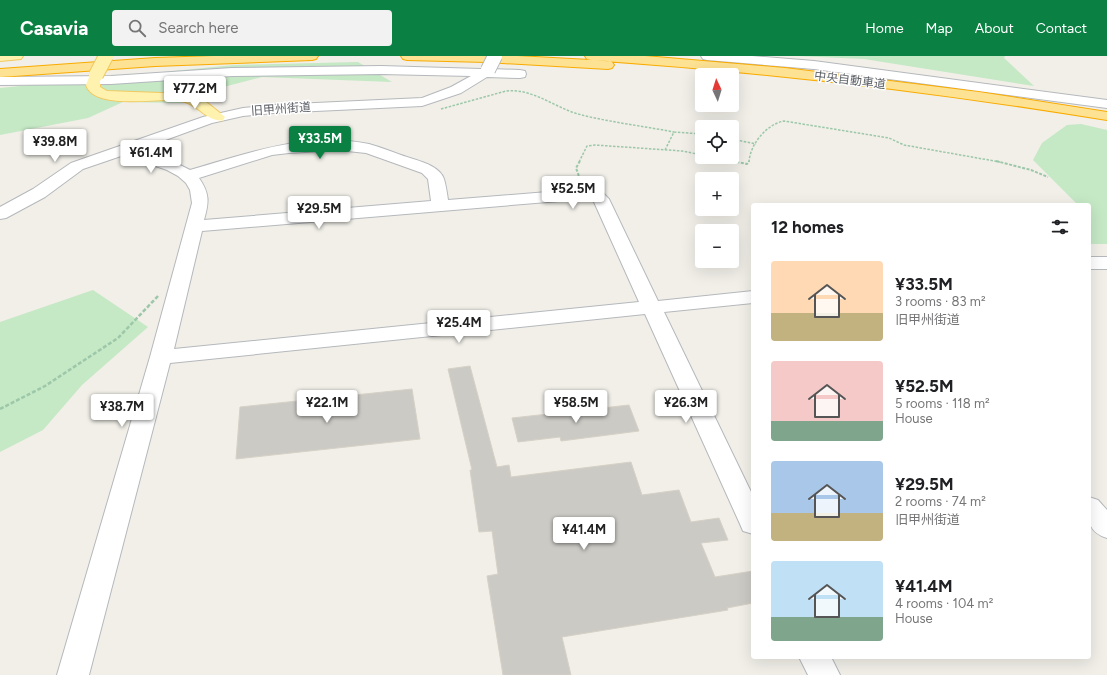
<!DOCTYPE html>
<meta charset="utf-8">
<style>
body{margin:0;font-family:Figtree,"Noto Sans JP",sans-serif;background:#f2f2f2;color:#202124;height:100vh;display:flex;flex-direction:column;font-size:15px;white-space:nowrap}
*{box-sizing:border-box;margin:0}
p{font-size:13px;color:#757577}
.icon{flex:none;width:22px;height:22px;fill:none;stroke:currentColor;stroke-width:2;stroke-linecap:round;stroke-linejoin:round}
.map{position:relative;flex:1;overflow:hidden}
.side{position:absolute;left:751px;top:147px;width:340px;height:456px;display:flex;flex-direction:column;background:#fff;border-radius:4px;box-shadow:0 4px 16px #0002}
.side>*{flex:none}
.needle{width:26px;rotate:356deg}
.fabs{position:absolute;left:695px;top:12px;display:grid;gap:8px}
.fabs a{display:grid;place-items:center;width:44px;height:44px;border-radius:4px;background:#fff;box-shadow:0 4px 16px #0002;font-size:20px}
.price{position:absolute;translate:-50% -34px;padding:0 9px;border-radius:4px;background:#fff;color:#222;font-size:13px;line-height:26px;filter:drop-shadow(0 1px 2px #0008)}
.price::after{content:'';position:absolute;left:50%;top:24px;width:12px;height:9px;margin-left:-6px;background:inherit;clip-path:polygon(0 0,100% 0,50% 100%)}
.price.current{background:#0b8043;color:#fff}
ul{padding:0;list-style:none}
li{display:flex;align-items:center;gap:12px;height:100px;padding:0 20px}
li span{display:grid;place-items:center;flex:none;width:112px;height:80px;border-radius:4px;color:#555}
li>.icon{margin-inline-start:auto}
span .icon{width:48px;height:48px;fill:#fffc;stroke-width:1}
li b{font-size:17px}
h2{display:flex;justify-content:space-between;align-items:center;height:48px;padding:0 20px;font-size:17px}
header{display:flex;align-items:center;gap:24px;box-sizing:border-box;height:56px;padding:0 20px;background:#0b8043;color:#fff}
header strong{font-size:19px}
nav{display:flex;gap:22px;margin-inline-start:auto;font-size:14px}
.search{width:280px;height:36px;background:#f2f2f2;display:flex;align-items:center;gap:10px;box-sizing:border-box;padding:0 14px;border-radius:4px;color:#757577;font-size:15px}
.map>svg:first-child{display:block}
.green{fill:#c5e8c5}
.building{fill:#cccac5;stroke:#d6d1c6}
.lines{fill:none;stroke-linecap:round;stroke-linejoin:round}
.minor-casing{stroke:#b5b8bc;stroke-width:2}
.major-casing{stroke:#f2c960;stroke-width:2}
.highway-casing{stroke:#f9ab00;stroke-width:2}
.path-far2{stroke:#9cc7a9;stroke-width:1.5;stroke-dasharray:2.5 1.5;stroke-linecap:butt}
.path-far1{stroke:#9cc7a9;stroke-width:2;stroke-dasharray:3 1.5;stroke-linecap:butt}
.path{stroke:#9cc7a9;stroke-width:2.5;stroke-dasharray:4 2;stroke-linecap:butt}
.minor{fill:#fff;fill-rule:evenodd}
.major{fill:#fff2af;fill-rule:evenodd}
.highway{fill:#fde293;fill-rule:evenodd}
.minor-bridge-casing{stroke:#b5b8bc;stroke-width:16;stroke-linecap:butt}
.major-bridge-casing{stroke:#f2c960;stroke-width:16;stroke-linecap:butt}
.minor-bridge{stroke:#fff;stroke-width:14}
.major-bridge{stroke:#fff2af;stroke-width:14}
.labels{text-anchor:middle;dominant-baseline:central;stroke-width:3;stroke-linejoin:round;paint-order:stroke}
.far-street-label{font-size:12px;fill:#5f6368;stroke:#fff}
</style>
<header>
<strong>Casavia</strong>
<div class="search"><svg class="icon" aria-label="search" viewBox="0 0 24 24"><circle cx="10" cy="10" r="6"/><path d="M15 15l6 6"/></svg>Search here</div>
<nav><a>Home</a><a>Map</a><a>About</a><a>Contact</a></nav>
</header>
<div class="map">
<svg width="1107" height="619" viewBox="0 0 1107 619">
<rect width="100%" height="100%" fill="#f1efe8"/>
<path class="green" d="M798 0H1005L1004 2 1034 30 864 3Z
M358 6 392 26 262 21 208 35 182 47 123 46 88 62 0 79V32L234 9Z
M1081 68 1107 74V188H1091L1089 183V149H1078L1033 104 1042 87 1067 69Z
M93 234 148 271 82 329 43 374 0 396V266Z"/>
<path class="building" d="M470 310 497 411 509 409 511 421 631 406 642 439 679 434 691 466 719 462 728 484 701 487 715 521 753 515V547L727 552 728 554 562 581 571 619H503L487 520 498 518 492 475 479 476 470 414H472L448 313Z
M412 333 420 383 236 403 240 351Z
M629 349 639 375 561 385 560 381 518 386 512 362Z"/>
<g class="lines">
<g class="minor-casing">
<path id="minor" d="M701 0H752L814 5 1107 44V52L814 13 707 4 703 3Z
M381 10 481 13 486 11 491 13 520 14 525 15 526 18 525 21 520 22 487 21 461 37 422 50 273 57 243 60 212 67 138 94 178 108 190 114C249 97 307 75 369 88 380 91 390 95 401 99 414 104 439 108 444 123 446 130 447 137 448 144L584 133 601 135 609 143 658 245 753 235V247L664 256 753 440V478L743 475 740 468 645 258 170 307 89 619H57L150 301 192 147 190 134 186 127 178 120 167 114 124 99 83 113 45 141 6 162 0 163V151L33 133 71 107 203 61 243 52 273 49 422 42 451 31 471 20 381 18 232 20 111 28 0 29V21L111 20 232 12ZM338 94 366 97 422 117 428 123 431 145 204 164C209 146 210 138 199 122L272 99 289 97ZM584 143 591 144 594 146 639 246 174 293 202 175Z
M1089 201H1107V213H1089Z
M1089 441 1098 444 1107 454V482C1085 475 1089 461 1089 441Z
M799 601H831L840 619H808Z"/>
</g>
<g class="major-casing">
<path id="major" d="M0 0H23L21 3 0 5Z
M96 15 101 16 102 19 100 25V31L107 35 187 38 205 45 225 61 223 64C210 67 200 52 188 47 182 44 174 44 167 44 148 44 93 52 86 29L91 16Z"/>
</g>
<g class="highway-casing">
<path id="highway" d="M214 0H318L316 3 312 4 155 10 0 21V13L155 2Z
M401 0H517L608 5 612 6 614 9 612 12 608 13 486 6 407 4 403 3Z
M585 0H645L785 12 979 36 1107 56V64C936 36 764 16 591 4L587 3Z"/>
</g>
<path class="path-far2" d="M441 53 506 35C532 32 554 51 578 58 608 66 643 70 674 76
M732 83 756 88
M665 94 674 76 702 78
M713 101 737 106
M579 106 587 90 595 89 682 95 702 99
M749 106C750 88 767 68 784 65L889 82 904 89 1000 106"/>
<path class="path-far1" d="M580 105 576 112 581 126
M732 105 747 108 749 105
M996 105 1031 114 1048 121"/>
<path class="path" d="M0 353 45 330 118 282 158 240"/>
<use href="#minor" class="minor"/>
<use href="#major" class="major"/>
<use href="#highway" class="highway"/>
<g class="minor-bridge-casing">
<path id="minor-bridge" d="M488 14 495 0"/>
</g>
<g class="major-bridge-casing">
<path id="major-bridge" d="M96 19 106 0"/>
</g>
<use href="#minor-bridge" class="minor-bridge"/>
<use href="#major-bridge" class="major-bridge"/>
</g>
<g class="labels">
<g class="far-street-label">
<text transform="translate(850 24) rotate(7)">中央自動車道</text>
<text transform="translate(281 53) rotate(-4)">旧甲州街道</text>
</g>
</g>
</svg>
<div class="fabs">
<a><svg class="needle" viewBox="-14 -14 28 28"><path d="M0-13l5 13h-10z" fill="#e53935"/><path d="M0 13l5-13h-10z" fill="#757577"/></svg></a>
<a><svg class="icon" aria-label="locate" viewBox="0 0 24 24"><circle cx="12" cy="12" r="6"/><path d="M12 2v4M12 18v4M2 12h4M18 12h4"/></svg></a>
<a>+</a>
<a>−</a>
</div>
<b class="price" style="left:195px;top:54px">¥77.2M</b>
<b class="price current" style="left:320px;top:104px">¥33.5M</b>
<b class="price" style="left:55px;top:107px">¥39.8M</b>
<b class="price" style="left:151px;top:118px">¥61.4M</b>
<b class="price" style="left:573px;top:154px">¥52.5M</b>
<b class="price" style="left:319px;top:174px">¥29.5M</b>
<b class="price" style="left:459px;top:288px">¥25.4M</b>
<b class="price" style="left:327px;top:368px">¥22.1M</b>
<b class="price" style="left:576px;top:368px">¥58.5M</b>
<b class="price" style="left:686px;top:368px">¥26.3M</b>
<b class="price" style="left:122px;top:372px">¥38.7M</b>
<b class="price" style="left:584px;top:495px">¥41.4M</b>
<section class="side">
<h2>12 homes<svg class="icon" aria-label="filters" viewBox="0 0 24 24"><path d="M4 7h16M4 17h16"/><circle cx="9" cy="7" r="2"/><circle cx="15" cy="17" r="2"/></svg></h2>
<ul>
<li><span style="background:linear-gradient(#ffd9b3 65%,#c2b280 0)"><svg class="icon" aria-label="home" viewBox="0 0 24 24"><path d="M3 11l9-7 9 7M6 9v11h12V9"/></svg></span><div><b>¥33.5M</b><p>3 rooms · 83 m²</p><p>旧甲州街道</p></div></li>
<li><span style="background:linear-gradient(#f6c9c9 75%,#7fa58c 0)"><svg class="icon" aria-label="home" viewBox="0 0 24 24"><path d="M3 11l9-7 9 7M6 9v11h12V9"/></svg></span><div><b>¥52.5M</b><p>5 rooms · 118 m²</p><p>House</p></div></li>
<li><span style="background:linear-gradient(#a9c7e8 65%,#c2b280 0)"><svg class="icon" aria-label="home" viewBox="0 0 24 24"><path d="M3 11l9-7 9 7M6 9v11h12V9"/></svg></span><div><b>¥29.5M</b><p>2 rooms · 74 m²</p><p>旧甲州街道</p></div></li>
<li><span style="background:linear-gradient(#bfe0f5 70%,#7fa58c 0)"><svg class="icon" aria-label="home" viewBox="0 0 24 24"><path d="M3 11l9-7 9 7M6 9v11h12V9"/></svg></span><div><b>¥41.4M</b><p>4 rooms · 104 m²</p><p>House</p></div></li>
</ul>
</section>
</div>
